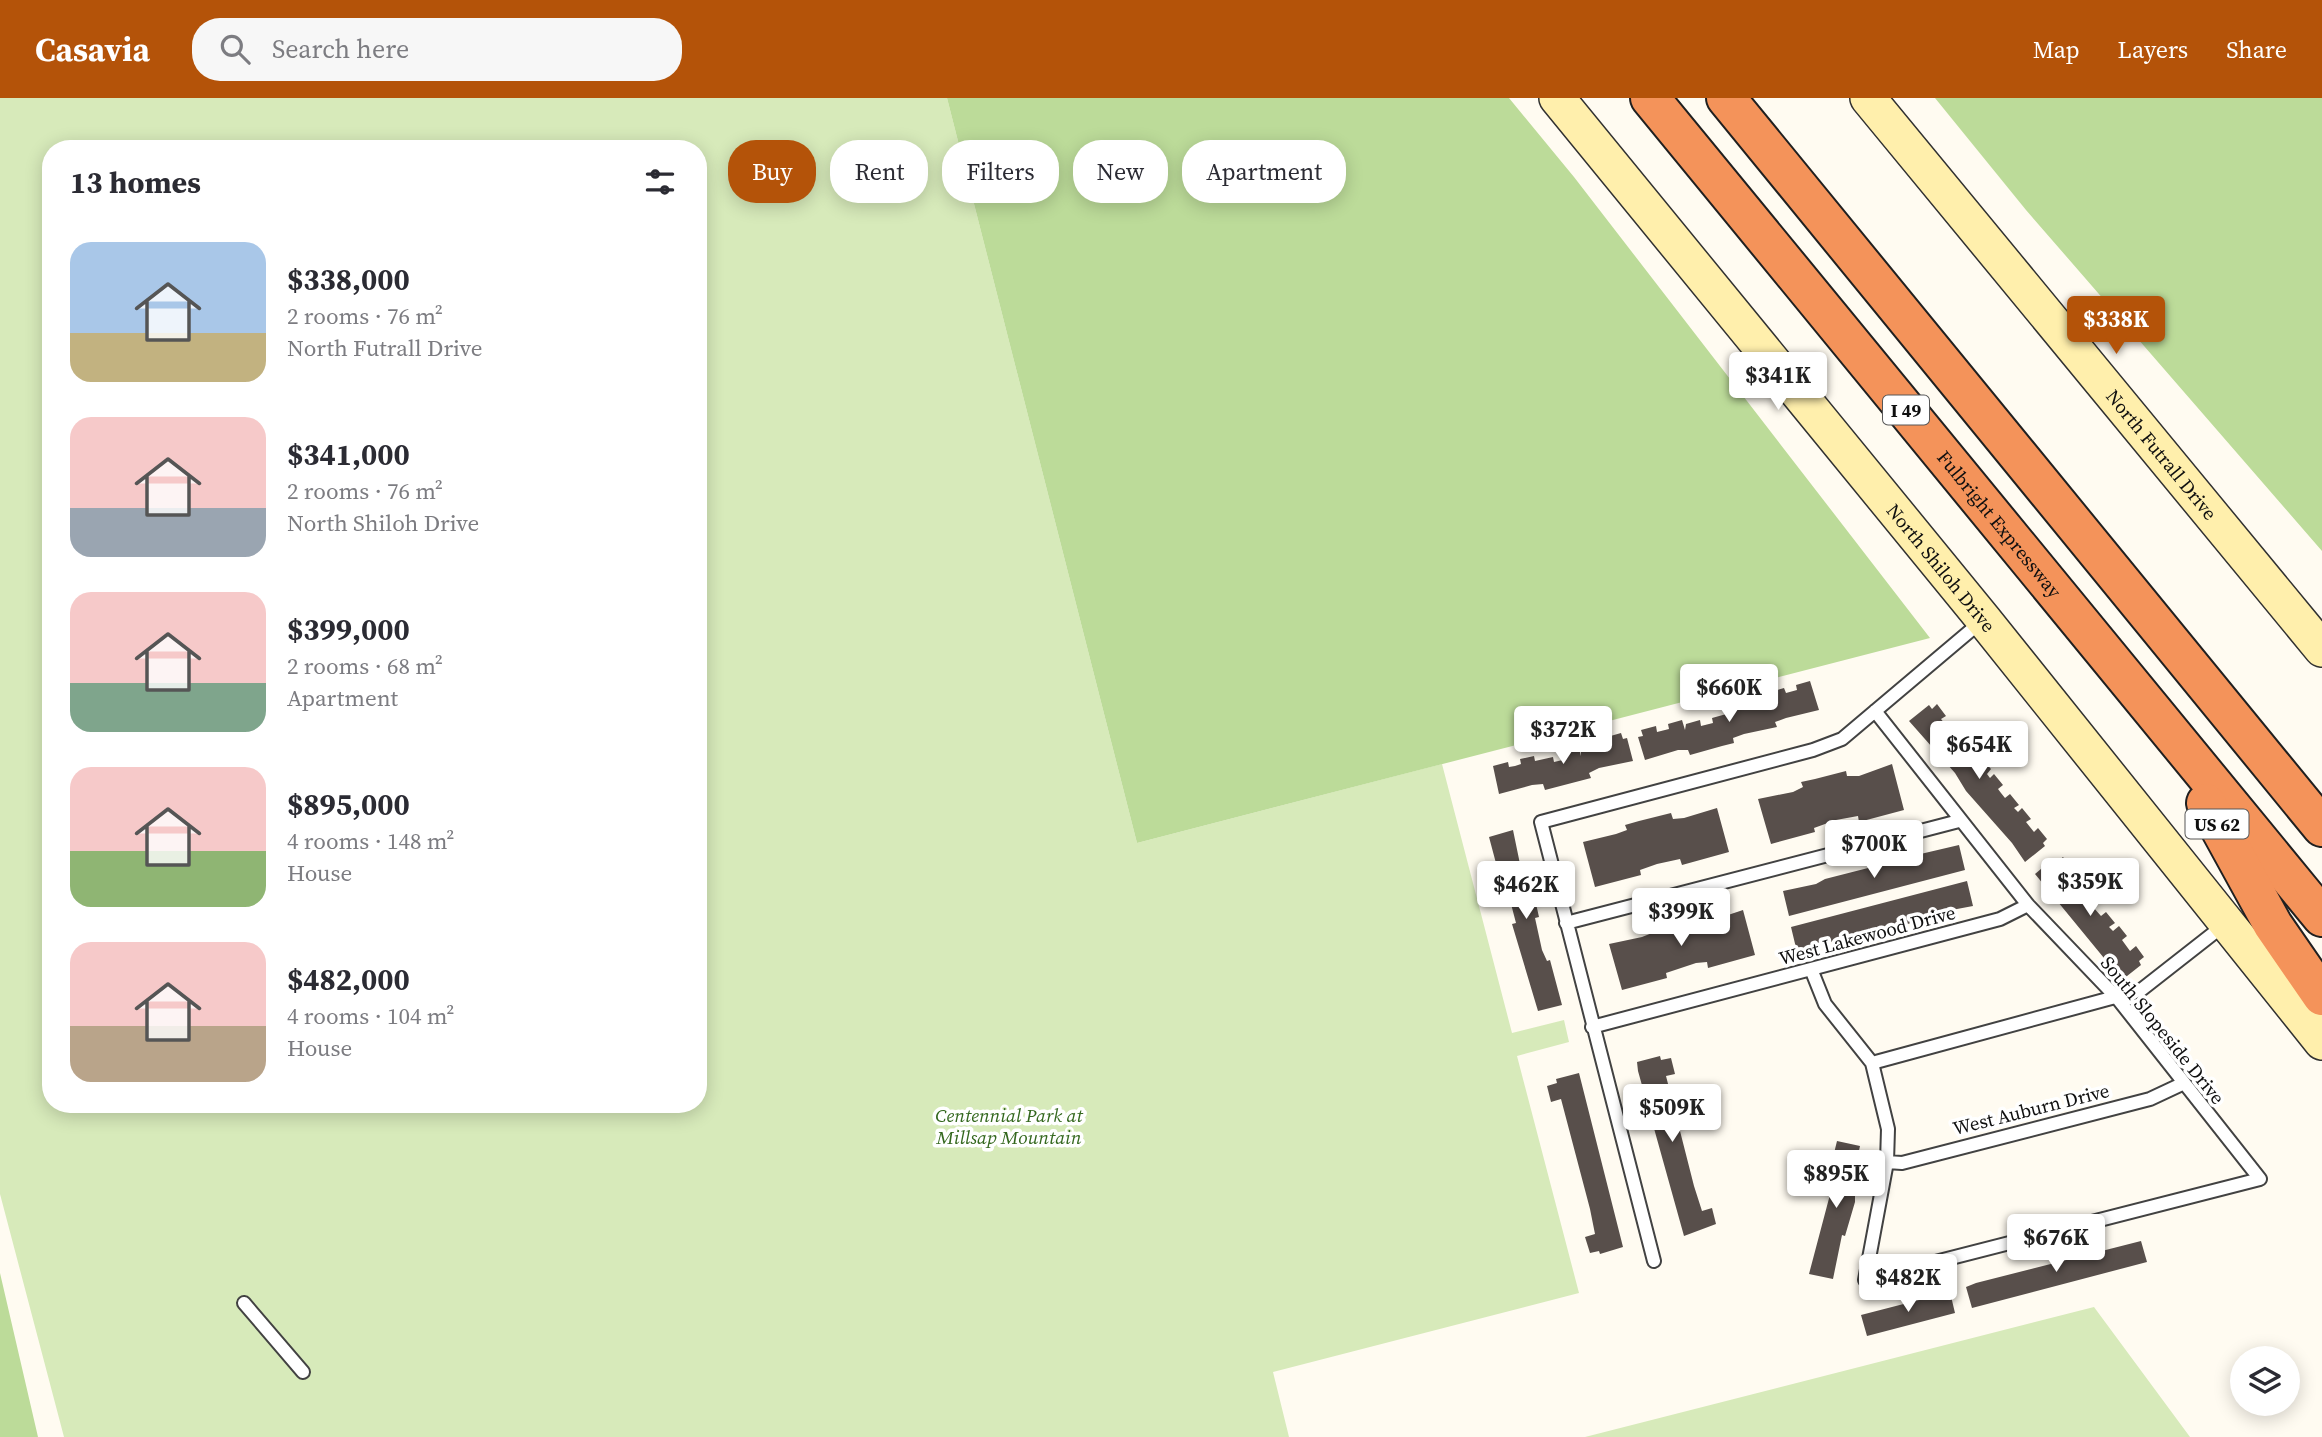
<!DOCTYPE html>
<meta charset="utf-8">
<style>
body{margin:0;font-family:"Source Serif 4",serif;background:#f7f7f7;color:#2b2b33;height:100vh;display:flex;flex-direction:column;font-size:26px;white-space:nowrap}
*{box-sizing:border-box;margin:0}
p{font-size:23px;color:#7c7c81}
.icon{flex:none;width:38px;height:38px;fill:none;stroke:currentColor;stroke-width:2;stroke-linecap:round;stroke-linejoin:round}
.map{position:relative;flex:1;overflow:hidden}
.side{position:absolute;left:42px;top:42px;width:665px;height:973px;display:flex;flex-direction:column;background:#fff;border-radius:28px;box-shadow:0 4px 18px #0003}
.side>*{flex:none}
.guide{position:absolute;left:728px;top:42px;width:665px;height:63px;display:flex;gap:14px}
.controls{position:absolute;left:2230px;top:1248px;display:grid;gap:14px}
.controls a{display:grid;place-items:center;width:70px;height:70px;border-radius:50%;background:#fff;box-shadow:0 4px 18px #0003;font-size:35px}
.price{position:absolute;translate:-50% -60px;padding:0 16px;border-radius:7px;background:#fff;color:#222;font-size:23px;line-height:46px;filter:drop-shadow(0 2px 4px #0008)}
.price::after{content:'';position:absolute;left:50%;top:42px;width:21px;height:16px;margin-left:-10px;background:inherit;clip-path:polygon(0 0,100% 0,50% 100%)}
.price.selected{background:#b45309;color:#fff}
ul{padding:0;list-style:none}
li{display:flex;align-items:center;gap:21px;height:175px;padding:0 28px}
li span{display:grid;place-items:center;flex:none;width:196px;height:140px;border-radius:21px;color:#555}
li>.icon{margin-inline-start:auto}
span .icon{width:84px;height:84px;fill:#fffc;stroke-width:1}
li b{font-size:30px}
h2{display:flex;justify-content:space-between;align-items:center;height:84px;padding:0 28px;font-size:30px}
.pill{padding:0 24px;border-radius:28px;background:#fff;box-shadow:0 4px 18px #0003;font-size:24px;line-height:63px}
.pill.selected{background:#b45309;color:#fff}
header{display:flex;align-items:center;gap:42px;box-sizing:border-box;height:98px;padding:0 35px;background:#b45309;color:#fff}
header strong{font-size:33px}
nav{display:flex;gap:38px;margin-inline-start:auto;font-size:24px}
.search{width:490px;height:63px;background:#f7f7f7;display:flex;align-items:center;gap:18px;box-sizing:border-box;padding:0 24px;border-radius:28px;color:#7c7c81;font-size:26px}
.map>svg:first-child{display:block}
.green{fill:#d7eaba;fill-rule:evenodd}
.forest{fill:#bcdb99}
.building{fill:#584f4b}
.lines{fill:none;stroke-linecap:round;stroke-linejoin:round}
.lane-casing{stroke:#424242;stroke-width:16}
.secondary-casing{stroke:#313131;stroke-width:38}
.highway-casing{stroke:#202020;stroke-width:42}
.lane{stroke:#fff;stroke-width:12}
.secondary{stroke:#ffefac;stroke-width:35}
.highway{stroke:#f4935a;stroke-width:38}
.labels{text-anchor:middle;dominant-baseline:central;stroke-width:7;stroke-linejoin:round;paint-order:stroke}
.shield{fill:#fff;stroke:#575757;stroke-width:2}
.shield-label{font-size:18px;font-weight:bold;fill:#0f0f0f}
.street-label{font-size:19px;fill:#0f0f0f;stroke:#fff}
.park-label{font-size:19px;font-style:italic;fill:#34681e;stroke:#fff}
</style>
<header>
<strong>Casavia</strong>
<div class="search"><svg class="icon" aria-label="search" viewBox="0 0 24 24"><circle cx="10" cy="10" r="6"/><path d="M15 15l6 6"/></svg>Search here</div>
<nav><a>Map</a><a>Layers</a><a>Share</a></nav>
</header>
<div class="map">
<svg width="2322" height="1339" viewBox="0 0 2322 1339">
<rect width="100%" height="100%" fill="#fffbf1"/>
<path class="green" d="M0 0H947L1137 745 1442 666 1512 935 1564 922 1569 944 1517 958 1579 1195 1273 1274 1289 1339H64L0 1096ZM51 51H698V1006H51Z
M2094 1209 2190 1339H1585Z"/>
<path class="forest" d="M947 0H1509L1574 79 1930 540 1137 745Z
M1935 0H2322V453L2026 112Z
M0 1175 38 1339H0Z"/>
<path class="building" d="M1810 583 1819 612 1786 620 1775 624 1777 629 1744 636 1733 640 1734 645 1722 648 1690 657 1688 652H1678L1645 662 1638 639 1643 638 1641 632 1656 628 1657 634 1669 631 1668 626 1682 622 1685 632 1686 626 1700 622 1701 628 1713 625 1712 620 1730 615 1728 610 1742 606 1744 612 1755 609 1754 604 1771 599 1770 594 1784 590 1786 595 1797 592 1796 587Z
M1937 606 1946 618 1941 621 1949 631 1954 627 1963 637 1958 641 1960 643 1966 641 1975 652 1970 656 1978 664 1982 661 1991 671 1987 676 1990 680 1994 676 2003 687 1998 691 2001 695 2005 700 2010 696 2019 707 2014 710 2018 714 2022 710 2031 721 2026 724 2034 734 2038 730 2047 741 2043 745 2045 748 2025 764 2012 745 1966 693 1955 675 1909 623 1929 607 1932 611Z
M1621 635 1623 641 1627 640 1633 663 1599 670 1589 675 1591 680 1545 692 1543 686 1532 687 1499 696 1493 668 1508 664 1509 669 1515 668 1521 666 1520 661 1534 658 1535 663 1553 659 1554 664 1567 661 1565 655 1579 651 1581 658V645L1595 642 1596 648 1610 644 1607 639Z
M1892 666 1904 712 1859 724 1858 718 1836 722 1814 730 1815 734 1771 746 1758 701 1793 694 1803 689 1801 684 1815 681 1846 673 1847 678H1859Z
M1717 710 1729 754 1682 767 1680 761 1657 766 1640 772 1641 777 1595 789 1583 744 1616 736 1627 732 1625 727 1639 723 1671 715 1673 721 1684 720Z
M1513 732 1520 766 1525 777 1529 776 1532 788 1539 819 1535 820 1542 852 1547 863 1550 862 1562 907 1538 913 1512 826 1516 825 1505 783 1501 784 1489 739Z
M1959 747 1965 772 1789 818 1783 793 1816 786 1825 781 1872 769 1902 765 1912 758Z
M2063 759 2071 770 2065 774 2073 784 2079 779 2088 790 2082 794 2085 798 2090 795 2098 805 2093 809 2101 818 2106 814 2115 825 2109 829 2113 833 2119 828 2127 838 2122 842 2130 853 2136 848 2144 859 2139 863 2141 867 2122 882 2035 776 2054 760 2057 764Z
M1967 783 1973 808 1941 814 1930 820 1885 832 1873 831 1797 854 1791 829Z
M1743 812 1755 857 1708 870 1707 864 1696 865 1666 875 1667 880 1622 892 1609 846 1642 839 1652 835 1651 830 1665 826 1698 818 1700 823H1710Z
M1660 958 1661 962 1671 960 1675 976 1666 978 1694 1088 1702 1113 1712 1110 1716 1126 1684 1138 1638 973 1637 964Z
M1579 975 1623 1149 1600 1156 1599 1153 1590 1155 1585 1139 1595 1136 1590 1111 1561 1001 1551 1004 1547 988 1557 985 1556 981Z
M1837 1043 1860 1048 1851 1091 1855 1093V1104L1845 1138 1842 1137 1833 1181 1809 1176 1832 1089 1826 1088Z
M2141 1143 2147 1164 1972 1210 1966 1189 1976 1185Z
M1950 1194 1955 1215 1867 1238 1861 1217Z"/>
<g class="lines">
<g class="lane-casing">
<path id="lane" d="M1566 825 1959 723
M1811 871 1825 906 1872 965 1888 1031 1887 1064 1865 1182 2260 1081 2118 901 2028 807 1875 613
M1592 929 2000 821 2028 807
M1872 965 2141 892 2224 827
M1887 1064 1902 1065 2150 1001 2182 986
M1654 1163 1541 724 1813 652 1842 641 1983 522
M244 1205 303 1274"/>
</g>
<g class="secondary-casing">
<g id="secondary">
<path id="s1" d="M1557 0 1984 522 2322 944"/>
<path id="s2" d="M1868 0 2322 551"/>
</g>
</g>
<g class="highway-casing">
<g id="highway">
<path id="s3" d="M1650 0 2322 819"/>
<path d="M1726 0 2322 729"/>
<path d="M2206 705 2273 827 2322 898"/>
</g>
</g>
<use href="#lane" class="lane"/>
<use href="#secondary" class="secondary"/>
<use href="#highway" class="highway"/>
</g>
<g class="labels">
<g class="shield">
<rect x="1883" y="297.5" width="46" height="29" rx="5"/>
<rect x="2185.5" y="711.5" width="63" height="29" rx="5"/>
</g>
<g class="shield-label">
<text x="1906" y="312">I 49</text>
<text x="2217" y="726">US 62</text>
</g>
<g class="street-label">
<text stroke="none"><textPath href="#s2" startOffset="462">North Futrall Drive</textPath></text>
<text stroke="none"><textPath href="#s3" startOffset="551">Fulbright Expressway</textPath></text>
<text stroke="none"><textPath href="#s1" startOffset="607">North Shiloh Drive</textPath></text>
<text transform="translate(1867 837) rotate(-15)">West Lakewood Drive</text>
<text transform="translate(2163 932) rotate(51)">South Slopeside Drive</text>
<text transform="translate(2031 1011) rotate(-14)">West Auburn Drive</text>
</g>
<g class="park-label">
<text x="1009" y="1017">Centennial Park at<tspan x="1009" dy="22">Millsap Mountain</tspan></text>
</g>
</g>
</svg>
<div class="controls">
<a><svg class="icon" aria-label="layers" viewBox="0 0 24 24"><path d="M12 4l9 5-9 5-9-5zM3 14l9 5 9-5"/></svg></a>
</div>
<b class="price selected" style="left:2116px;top:258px">$338K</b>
<b class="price" style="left:1778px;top:314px">$341K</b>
<b class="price" style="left:1729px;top:626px">$660K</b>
<b class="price" style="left:1563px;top:668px">$372K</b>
<b class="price" style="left:1979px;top:683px">$654K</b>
<b class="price" style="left:1874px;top:782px">$700K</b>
<b class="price" style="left:2090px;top:820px">$359K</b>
<b class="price" style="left:1526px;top:823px">$462K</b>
<b class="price" style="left:1681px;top:850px">$399K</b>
<b class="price" style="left:1672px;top:1046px">$509K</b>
<b class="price" style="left:1836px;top:1112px">$895K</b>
<b class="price" style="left:2056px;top:1176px">$676K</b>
<b class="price" style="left:1908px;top:1216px">$482K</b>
<div class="guide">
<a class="pill selected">Buy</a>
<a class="pill">Rent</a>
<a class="pill">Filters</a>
<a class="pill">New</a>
<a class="pill">Apartment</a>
</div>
<section class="side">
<h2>13 homes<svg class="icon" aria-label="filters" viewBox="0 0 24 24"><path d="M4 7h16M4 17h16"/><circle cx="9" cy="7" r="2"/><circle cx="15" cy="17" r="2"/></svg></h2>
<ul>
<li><span style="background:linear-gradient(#a9c7e8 65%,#c2b280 0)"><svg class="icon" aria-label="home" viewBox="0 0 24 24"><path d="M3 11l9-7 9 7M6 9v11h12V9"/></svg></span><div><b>$338,000</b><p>2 rooms · 76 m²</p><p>North Futrall Drive</p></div></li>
<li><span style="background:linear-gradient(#f6c9c9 65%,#9aa5b1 0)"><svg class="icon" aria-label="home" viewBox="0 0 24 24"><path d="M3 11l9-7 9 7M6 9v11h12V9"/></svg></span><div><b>$341,000</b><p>2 rooms · 76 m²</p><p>North Shiloh Drive</p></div></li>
<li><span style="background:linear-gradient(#f6c9c9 65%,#7fa58c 0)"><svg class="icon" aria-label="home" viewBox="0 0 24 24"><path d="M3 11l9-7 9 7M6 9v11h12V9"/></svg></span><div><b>$399,000</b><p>2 rooms · 68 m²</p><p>Apartment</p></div></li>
<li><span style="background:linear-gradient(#f6c9c9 60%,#8fb573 0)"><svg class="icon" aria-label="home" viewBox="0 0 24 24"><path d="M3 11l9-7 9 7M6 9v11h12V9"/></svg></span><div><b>$895,000</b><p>4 rooms · 148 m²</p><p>House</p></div></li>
<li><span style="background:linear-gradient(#f6c9c9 60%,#b9a48a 0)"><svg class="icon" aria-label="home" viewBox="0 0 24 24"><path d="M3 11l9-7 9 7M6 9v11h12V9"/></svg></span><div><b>$482,000</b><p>4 rooms · 104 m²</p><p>House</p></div></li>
</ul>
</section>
</div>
